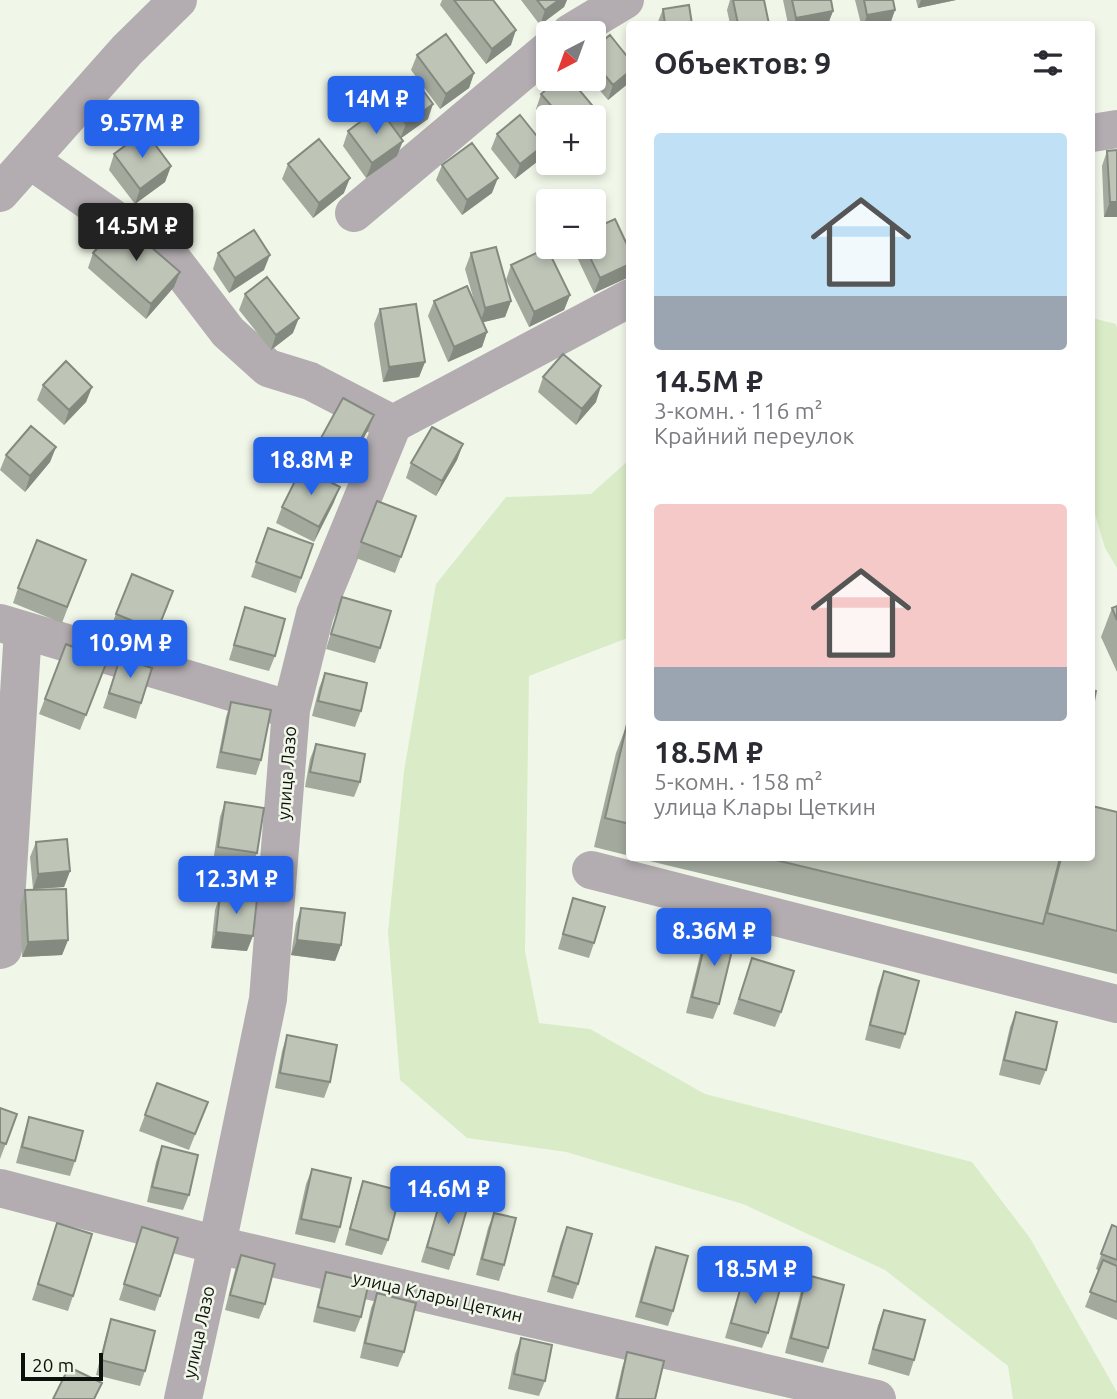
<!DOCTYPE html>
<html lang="ru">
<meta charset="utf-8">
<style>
body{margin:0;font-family:Ubuntu,sans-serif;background:#f2f2f3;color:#2b2b33;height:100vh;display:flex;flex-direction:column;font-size:26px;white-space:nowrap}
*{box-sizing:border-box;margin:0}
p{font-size:23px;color:#7c7c81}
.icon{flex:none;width:38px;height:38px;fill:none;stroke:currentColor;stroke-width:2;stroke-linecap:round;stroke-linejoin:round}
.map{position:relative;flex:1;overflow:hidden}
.panel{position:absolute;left:626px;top:21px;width:469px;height:840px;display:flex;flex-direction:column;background:#fff;border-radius:7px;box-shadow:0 4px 10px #0003}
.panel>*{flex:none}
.needle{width:46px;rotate:221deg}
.fabs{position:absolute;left:536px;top:21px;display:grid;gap:14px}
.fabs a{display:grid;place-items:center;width:70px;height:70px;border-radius:7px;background:#fff;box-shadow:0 4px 10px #0003;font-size:35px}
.scale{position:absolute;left:21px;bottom:18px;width:82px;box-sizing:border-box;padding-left:7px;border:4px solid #0d100b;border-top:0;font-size:19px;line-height:24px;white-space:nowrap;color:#0d100b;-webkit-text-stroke:5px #f0f7e8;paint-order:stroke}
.price{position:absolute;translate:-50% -60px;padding:0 16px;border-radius:7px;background:#2563eb;color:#fff;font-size:23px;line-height:46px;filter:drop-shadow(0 2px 4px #0008)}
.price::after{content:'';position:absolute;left:50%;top:42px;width:21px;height:16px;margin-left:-10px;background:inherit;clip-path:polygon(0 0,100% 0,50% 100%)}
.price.active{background:#222;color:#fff}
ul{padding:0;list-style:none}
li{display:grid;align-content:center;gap:14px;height:371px;padding:0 28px}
li span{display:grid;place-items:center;height:217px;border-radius:7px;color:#555}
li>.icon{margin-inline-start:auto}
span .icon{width:126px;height:126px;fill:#fffc;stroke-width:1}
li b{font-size:30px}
h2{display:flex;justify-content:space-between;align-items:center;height:84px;padding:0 28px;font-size:30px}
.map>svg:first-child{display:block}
.green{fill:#daecc7}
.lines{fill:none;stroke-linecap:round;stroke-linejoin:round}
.minor{stroke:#b3adb2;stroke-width:38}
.wall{fill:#a3a99d}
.shaded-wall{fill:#858a80}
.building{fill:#bec5b7;stroke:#858a80;stroke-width:2}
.labels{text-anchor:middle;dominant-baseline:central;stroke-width:5;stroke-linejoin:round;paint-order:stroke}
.street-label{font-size:18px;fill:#0d100b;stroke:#f0f7e8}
</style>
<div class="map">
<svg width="1117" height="1399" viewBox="0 0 1117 1399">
<rect width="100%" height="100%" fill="#f0f7e8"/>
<path class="green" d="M1092 318 1116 324 1117 328V568L1105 548 1092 504Z
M630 459V637L529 676 525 951 539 1023 590 1029 705 1094 972 1162 1030 1238 1117 1392V1399H1013L1008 1366 885 1270 743 1204 566 1152 467 1138 400 1080 388 932 404 771 436 584 506 497 591 494Z"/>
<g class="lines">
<path class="minor" d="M570 33 625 0
M1092 133 1117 129
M30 160 173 260 228 332 268 368 310 381 393 424
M0 193 127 50 178 0
M354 213 548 50
M0 623 291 710
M591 870 1117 1004
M0 950 3 949 23 630
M0 1188 217 1245 877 1399
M183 1399 217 1245 268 999 291 710 315 614 393 424 630 298"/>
</g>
<path class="wall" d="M442 0H493L511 45 486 64 440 5Z
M521 0H567L564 7 540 25Z
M730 0H764L769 24H730L727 10Z
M783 0H831L833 11 828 24H788Z
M855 0H893L895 10 890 24H861Z
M916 0H956L918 8Z
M663 9 692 24H657Z
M593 49 630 82 608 100 590 79H593Z
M417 55 474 73 469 88 440 109 411 70Z
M541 94 588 117H548V124L536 109Z
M386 96 428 119 401 138 397 156 366 178 343 146 348 131 381 111Z
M497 134 538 161 515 179 491 149Z
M1117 150V217H1104L1102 166 1107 151Z
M114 154 171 166 165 182 135 204 109 170Z
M288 164 344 193 313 218 282 179Z
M442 165 492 193 462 215 436 180Z
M576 247H593L630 251 629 277 594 293 574 251Z
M93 253 180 272 174 287 146 319 88 268Z
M218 253 264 270 229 293 213 269Z
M471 253 511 301 505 317 483 322 487 332 482 347 448 362 428 316 434 301 475 304 465 269Z
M511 265 570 295 564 310 529 327 506 280Z
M245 294 293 333 271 350 239 310Z
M380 309 425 362 419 377 383 382 374 324Z
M543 377 596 402 576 425 538 392Z
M43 385 92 387 86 402 64 425 37 400Z
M374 415 368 430 341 480 310 462 316 447Z
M463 444 457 460 436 496 406 478 411 463Z
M56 447 50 462 25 492 0 470 6 455Z
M377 501 416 516 395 573 356 558Z
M334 502 314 542 276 523 282 507Z
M268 528 313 544 296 593 251 577Z
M86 560 62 623 13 603 18 588Z
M342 597 380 648 375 663 326 649Z
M168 606 151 646 110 629 116 614Z
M1117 606V672L1101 637 1112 608Z
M245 607 275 656 269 671 229 660Z
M66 644 107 661 80 730 39 714Z
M120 658 141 703 136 719 103 708Z
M325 673 361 711 355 727 312 716 319 688Z
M231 702 261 760 256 775 216 768 226 717Z
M627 724 630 725V856L594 847 616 753Z
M316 744 360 782 354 797 305 787 310 759Z
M225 802 257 853 251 868 213 862 220 817Z
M1117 812V974L1032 953 637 858H1092Z
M36 842 70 871 64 887 33 889 30 857Z
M25 890 68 940 62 955 22 957 20 906Z
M220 895 247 951 211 948 215 910Z
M573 898 594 943 589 958 558 949Z
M301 908 341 945 335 961 291 955 296 923Z
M708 931 719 1004 713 1019 686 1013 702 947Z
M752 958 781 1012 775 1027 733 1014Z
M884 971 905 1034 900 1049 865 1040 878 987Z
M1016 1012 1046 1070 1040 1085 999 1075 1010 1027Z
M287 1035 330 1082 324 1098 275 1088 282 1051Z
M157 1083 208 1102 189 1150 139 1131Z
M0 1108 17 1114 0 1159Z
M29 1117 75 1161 70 1176 16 1163 24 1133Z
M162 1146 189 1195 183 1210 147 1202 156 1162Z
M312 1169 340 1227 335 1243 295 1234 306 1184Z
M363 1181 388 1240 382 1255 345 1245 358 1196Z
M441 1198 454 1255 449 1270 421 1262Z
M494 1213 504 1265 499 1281 476 1275 488 1228Z
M57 1223 73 1296 68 1311 32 1300Z
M1112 1225 1117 1227V1320L1085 1307 1099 1271 1096 1269Z
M142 1227 160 1296 155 1311 119 1300Z
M567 1227 578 1284 573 1299 547 1292 561 1242Z
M656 1247 673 1311 668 1326 635 1317 650 1262Z
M241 1255 265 1304 259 1319 225 1310 235 1270Z
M326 1272 361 1317 355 1332 313 1322 321 1287Z
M807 1275 828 1348 823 1363 785 1353 801 1291Z
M743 1279 768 1333 762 1348 725 1338 738 1294Z
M377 1293 404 1352 398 1367 360 1358 371 1308Z
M884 1310 914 1360 909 1376 868 1364 878 1325Z
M111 1319 145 1371 140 1386 96 1375 106 1335Z
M521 1338 545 1381 539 1396 508 1389 515 1354Z
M627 1352 655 1399H615L622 1368Z"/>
<path class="shaded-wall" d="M559 0H567L564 7 540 25 545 10Z
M921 0H956L918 8Z
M895 10 890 24H864L867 15Z
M833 11 828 24H793L796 18Z
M516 30 511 45 486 64 492 49Z
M630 71V82L608 100 613 85Z
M474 73 469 88 440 109 446 94Z
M433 104 428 119 400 139 406 124Z
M592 105 588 117H577Z
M403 141 397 156 366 178 372 163Z
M544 145 538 161 515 179 520 164Z
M171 166 165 182 135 204 140 189Z
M350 178 344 193 313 218 319 203Z
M498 178 492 193 462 215 467 200Z
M1110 202H1117V217H1104Z
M270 255 264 270 229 293 235 278Z
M630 264 629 277 594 293 600 278Z
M180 272 174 287 146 319 151 304Z
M570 295 564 310 529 327 534 312Z
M511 301 505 317 480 323 485 308Z
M299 318 293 333 271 350 276 335Z
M487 332 482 347 448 362 454 347Z
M425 362 419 377 383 382 389 367Z
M601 386 596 402 576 425 582 409Z
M92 387 86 402 64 425 69 410Z
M374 415 368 430 341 480 347 464Z
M463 444 457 460 436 496 442 481Z
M56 447 50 462 25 492 30 476Z
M340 487 334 502 314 542 319 527Z
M70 871 64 887 33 889 38 874Z
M216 932 253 936 247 951 211 948Z
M68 940 62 955 22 957 28 942Z
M297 940 341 945 335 961 291 955Z"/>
<path class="building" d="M454 0H493L516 30 492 49Z
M537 0H559L545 10Z
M733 0H764L769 24H738Z
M792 0H831L833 11 796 18Z
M864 0H893L895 10 867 15Z
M689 5 692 24H665L663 9Z
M446 34 474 73 446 94 417 55Z
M610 35 630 60V71L613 85 593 61V49Z
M413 77 433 104 406 124 386 96Z
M559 79H570L592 105 577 117H561L541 94Z
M379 108 403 141 372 163 348 131Z
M520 115 544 145 520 164 497 134Z
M145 131 171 166 140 189 114 154Z
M319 139 350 178 319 203 288 164Z
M472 143 498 178 467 200 442 165Z
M1117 150V202H1110L1107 151Z
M615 219 630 251V264L600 278 585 247H593V229Z
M121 221 180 272 151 304 93 253Z
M254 230 270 255 235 278 218 253Z
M496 247 511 301 485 308 471 253Z
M547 248 570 295 534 312 511 265Z
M267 277 299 318 276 335 245 294Z
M467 286 487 332 454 347 434 301Z
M416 304 425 362 389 367 380 309Z
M563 354 601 386 582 409 543 377Z
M66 361 92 387 69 410 43 385Z
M343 398 374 415 347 464 316 447Z
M31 426 56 447 30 476 6 455Z
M432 427 463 444 442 481 411 463Z
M302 467 340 487 319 527 282 507Z
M377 501 416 516 401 557 361 542Z
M268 528 313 544 301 578 256 562Z
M37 540 86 560 67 607 18 588Z
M132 574 173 591 157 631 116 614Z
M342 597 391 611 380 648 331 634Z
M1117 606V620L1112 608Z
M245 607 285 619 275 656 234 645Z
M66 644 107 661 86 715 45 699Z
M120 658 152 668 141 703 109 693Z
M325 673 367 683 361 711 318 701Z
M1092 690 1096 691 1092 711Z
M231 702 271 710 261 760 221 752Z
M627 724 630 725V824L605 818Z
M316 744 365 754 360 782 310 772Z
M225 802 264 808 257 853 218 847Z
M1092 806 1117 812V931L1047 913 1061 858H1092Z
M67 839 70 871 38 874 36 842Z
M767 858H1060L1043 924Z
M66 889 68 940 28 942 25 890Z
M220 895 257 899 253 936 216 932Z
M573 898 605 907 594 943 563 934Z
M301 908 345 913 341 945 297 940Z
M708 931 735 938 719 1004 692 997Z
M752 958 794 971 781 1012 739 999Z
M884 971 919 981 905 1034 870 1025Z
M1016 1012 1057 1022 1046 1070 1004 1060Z
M287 1035 337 1045 330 1082 280 1073Z
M157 1083 208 1102 195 1134 145 1115Z
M0 1108 17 1114 6 1144 0 1142Z
M29 1117 83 1131 75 1161 22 1147Z
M162 1146 198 1155 189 1195 152 1187Z
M312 1169 351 1178 340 1227 301 1219Z
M363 1181 401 1191 388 1240 350 1229Z
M441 1198 468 1205 454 1255 427 1247Z
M494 1213 516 1218 504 1265 482 1259Z
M57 1223 92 1234 73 1296 38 1284Z
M1112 1225 1117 1227V1260L1101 1254Z
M142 1227 178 1238 160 1296 124 1284Z
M567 1227 592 1234 578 1284 553 1276Z
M656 1247 688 1256 673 1311 641 1302Z
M241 1255 275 1264 265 1304 230 1295Z
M1103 1260 1117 1266V1302L1090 1292Z
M326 1272 369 1282 361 1317 318 1307Z
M807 1275 844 1285 828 1348 791 1338Z
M743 1279 780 1289 768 1333 731 1323Z
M377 1293 416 1303 404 1352 365 1343Z
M884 1310 925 1320 914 1360 873 1349Z
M111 1319 155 1331 145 1371 101 1360Z
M521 1338 552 1345 545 1381 514 1374Z
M627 1352 664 1361 655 1399H617Z
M69 1367 102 1383 94 1399H53Z"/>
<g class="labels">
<g class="street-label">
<text transform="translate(286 773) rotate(-86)">улица Лазо</text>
<text transform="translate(438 1296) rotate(13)">улица Клары Цеткин</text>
<text transform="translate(198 1332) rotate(-78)">улица Лазо</text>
</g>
</g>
</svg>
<div class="fabs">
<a><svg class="needle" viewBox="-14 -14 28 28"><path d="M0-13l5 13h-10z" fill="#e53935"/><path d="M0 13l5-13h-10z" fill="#7c7c81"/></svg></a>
<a>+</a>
<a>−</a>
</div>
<div class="scale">20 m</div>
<b class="price" style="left:376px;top:136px">14M ₽</b>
<b class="price" style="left:142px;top:160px">9.57M ₽</b>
<b class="price active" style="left:136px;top:263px">14.5M ₽</b>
<b class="price" style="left:311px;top:497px">18.8M ₽</b>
<b class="price" style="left:130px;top:680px">10.9M ₽</b>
<b class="price" style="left:236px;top:916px">12.3M ₽</b>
<b class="price" style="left:714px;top:968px">8.36M ₽</b>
<b class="price" style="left:448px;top:1226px">14.6M ₽</b>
<b class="price" style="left:755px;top:1306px">18.5M ₽</b>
<section class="panel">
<h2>Объектов: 9<svg class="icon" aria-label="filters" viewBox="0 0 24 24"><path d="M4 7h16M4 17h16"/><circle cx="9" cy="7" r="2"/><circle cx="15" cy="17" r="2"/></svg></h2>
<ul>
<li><span style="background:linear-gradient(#bfe0f5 75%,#9aa5b1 0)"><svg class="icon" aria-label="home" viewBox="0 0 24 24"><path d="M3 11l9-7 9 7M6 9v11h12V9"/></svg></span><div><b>14.5M ₽</b><p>3-комн. · 116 m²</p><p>Крайний переулок</p></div></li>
<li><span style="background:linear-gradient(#f6c9c9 75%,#9aa5b1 0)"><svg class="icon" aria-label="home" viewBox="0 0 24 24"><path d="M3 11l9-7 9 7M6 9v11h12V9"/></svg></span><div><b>18.5M ₽</b><p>5-комн. · 158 m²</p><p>улица Клары Цеткин</p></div></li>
</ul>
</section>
</div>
